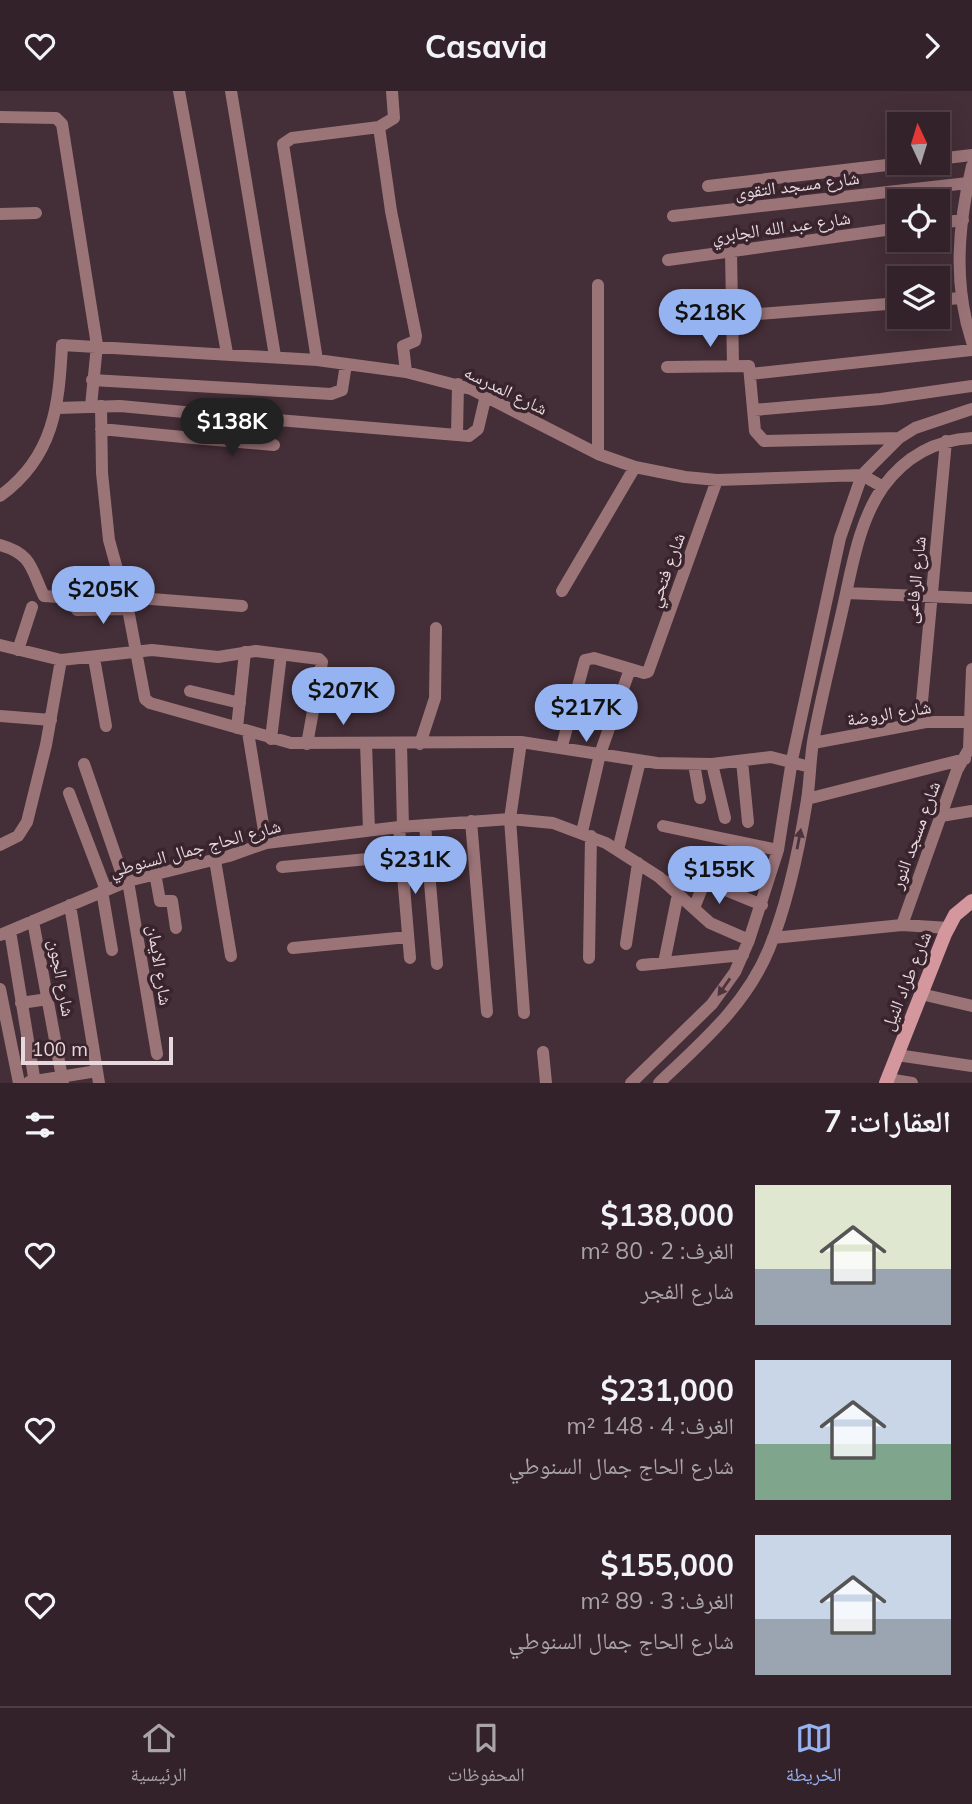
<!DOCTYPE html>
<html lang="ar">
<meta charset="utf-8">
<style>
body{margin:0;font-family:Mulish,"Noto Naskh Arabic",sans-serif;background:#3e2f35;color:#f1f3f6;direction:rtl;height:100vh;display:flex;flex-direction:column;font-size:26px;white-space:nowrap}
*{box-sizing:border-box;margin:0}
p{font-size:23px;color:#a9a4a8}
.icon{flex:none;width:38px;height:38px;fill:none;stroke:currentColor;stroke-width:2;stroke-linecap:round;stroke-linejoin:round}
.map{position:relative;height:992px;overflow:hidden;direction:ltr}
.sheet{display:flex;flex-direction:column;background:#332229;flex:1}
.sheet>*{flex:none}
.needle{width:46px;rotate:356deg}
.controls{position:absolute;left:887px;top:21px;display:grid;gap:14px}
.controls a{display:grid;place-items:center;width:63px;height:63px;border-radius:0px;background:#332229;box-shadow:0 7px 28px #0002,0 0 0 2px #4e3f46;font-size:35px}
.scale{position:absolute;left:21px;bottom:18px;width:152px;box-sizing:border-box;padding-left:7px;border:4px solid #e7d8dd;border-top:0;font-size:19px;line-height:24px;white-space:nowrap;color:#e7d8dd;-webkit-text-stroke:5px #39242d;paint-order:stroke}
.price{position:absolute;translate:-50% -60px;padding:0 16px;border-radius:24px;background:#95b2f1;color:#111;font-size:23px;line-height:46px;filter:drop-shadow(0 2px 4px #0008)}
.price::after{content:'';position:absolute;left:50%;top:42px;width:21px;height:16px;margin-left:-10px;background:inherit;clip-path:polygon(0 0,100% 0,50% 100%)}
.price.on{background:#222;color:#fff}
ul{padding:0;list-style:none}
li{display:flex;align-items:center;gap:21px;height:175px;padding:0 21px}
li span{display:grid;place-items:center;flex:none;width:196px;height:140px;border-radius:0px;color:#555}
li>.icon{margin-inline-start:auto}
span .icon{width:84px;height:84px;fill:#fffc;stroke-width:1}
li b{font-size:30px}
h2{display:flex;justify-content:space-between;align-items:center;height:84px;padding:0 21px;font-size:30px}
header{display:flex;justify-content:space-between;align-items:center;height:91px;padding:0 21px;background:#332229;font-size:32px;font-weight:700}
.dock{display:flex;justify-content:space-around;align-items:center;height:98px;border-top:2px solid #4e3f46;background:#332229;font-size:19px;color:#a9a4a8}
.dock a{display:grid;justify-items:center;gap:4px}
.dock .on{color:#95b2f1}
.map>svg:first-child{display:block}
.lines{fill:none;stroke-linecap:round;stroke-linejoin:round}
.street{stroke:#9b7478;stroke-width:12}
.secondary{stroke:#d4979d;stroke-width:14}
.oneway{fill:#4d343c}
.labels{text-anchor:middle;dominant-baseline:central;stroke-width:7;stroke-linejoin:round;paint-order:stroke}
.street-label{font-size:18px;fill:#e7d8dd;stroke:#39242d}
</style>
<header><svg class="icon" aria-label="forward" viewBox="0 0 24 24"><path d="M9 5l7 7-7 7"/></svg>Casavia<svg class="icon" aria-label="heart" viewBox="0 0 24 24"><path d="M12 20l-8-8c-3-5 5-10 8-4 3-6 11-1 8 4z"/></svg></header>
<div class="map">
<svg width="972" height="992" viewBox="0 0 972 992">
<rect width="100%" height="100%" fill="#442e37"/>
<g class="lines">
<path class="street" d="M179 0 227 262
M231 0 275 265
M392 0 394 27 379 36 391 120 416 245 415 250 403 255 406 281
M0 26 56 27 62 33 97 254 91 315
M938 68 972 64
M972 75C958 134 953 193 972 251
M708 95 904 72
M0 123 36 122
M673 125 968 92
M938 132 963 129
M731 160 733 274
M668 169 900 137
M938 209 960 207
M732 225 900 212
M317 269 283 53 292 47 379 36
M667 276 749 275 755 340 764 350 899 347
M750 283 972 259
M92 289 331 303 342 299 346 273
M101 315 102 382 109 449 128 518 145 608 150 612 291 652 521 651 657 672 712 673 771 666 810 676
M58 317 120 315 195 322
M754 319 881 308 972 295
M101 338 193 347 195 322 469 345 478 338 486 304
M457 344 458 293
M193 347 274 354
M598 363V194
M0 405C54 366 59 314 62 254L317 269 406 281 471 298 598 363 635 376 685 386 717 389 862 384 883 396
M0 454C33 463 31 479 44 505L59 506
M562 500 635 376
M846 502 972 507
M125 506 242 515
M77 519 128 518
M0 554 61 569 152 559 218 566 256 560 319 568 322 571 307 653
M18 559 32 516
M94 567 106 635
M190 600 240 612
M0 625 51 629
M920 632 946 350
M237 637 245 561
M248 641 266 752
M271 648 281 564
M521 651 510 728 524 922
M366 652 369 739
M813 652 926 631H971
M401 653 403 736
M420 653 435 607 436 537
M562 655 585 569 594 567 644 582 648 581 717 389
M742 670 748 731
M84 673 125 792
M694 673 700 707
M712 673 725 727
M69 702 106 799
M807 708 965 668
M941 725 972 720
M471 730 487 921
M425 734 437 873
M663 735 778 759
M399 736 410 867
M582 741 600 663 630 578
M0 754 18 745 27 731 46 654 61 569
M618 759 640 670
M215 769 231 865
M282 776 401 765
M155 782 160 810H172L176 837
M128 790 157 963
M669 794 679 780 762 814
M102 800 112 859
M70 814 99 992
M694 817 704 792
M33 830 63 992
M902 834 957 679 969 658 972 578
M10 840 35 992
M0 844 128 790 229 765 266 752 399 736 510 728 553 732 606 752 659 786 710 832 749 849
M773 847 902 834 949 837
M626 853 638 772
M293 857 408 846
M589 867 591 745
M664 872 678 803
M642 874 743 864
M0 898 19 992
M921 903 972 915
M21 912 48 908
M543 961 546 992
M897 964 972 975
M888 988 912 992
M29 991 97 980
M631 992 712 913 735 881 749 849 778 759 792 669 840 447 862 384 899 347 915 337 972 318
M659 992C702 951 746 914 769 858 788 812 799 758 807 709 810 690 810 670 813 651 821 606 833 561 843 516 852 476 859 430 883 396 905 366 935 349 972 347"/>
<path class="secondary" d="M886 992 945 843 955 824 972 810"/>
</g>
<defs><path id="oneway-solid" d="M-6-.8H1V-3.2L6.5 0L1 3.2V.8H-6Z" transform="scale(1.75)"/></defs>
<g class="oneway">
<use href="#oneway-solid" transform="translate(799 748) rotate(-79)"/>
<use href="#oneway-solid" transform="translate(724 896) rotate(125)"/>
</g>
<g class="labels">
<g class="street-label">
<text transform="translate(797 94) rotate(-7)">شارع مسجد التقوى</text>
<text transform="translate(781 136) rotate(-8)">شارع عبد الله الجابري</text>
<text transform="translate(506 299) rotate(26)">شارع المدرسه</text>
<text transform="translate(666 479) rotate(-70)">شارع فتحي</text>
<text transform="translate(915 489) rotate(-84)">شارع الرفاعى</text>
<text transform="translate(889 622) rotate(-9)">شارع الروضة</text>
<text transform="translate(915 744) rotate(-70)">شارع مسجد النور</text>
<text transform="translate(195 757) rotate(-15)">شارع الحاج جمال السنوطي</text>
<text transform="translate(160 874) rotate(81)">شارع الايمان</text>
<text transform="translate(62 887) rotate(80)">شارع الجون</text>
<text transform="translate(906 890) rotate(-68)">شارع طراد النيل</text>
</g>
</g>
</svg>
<div class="controls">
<a><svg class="needle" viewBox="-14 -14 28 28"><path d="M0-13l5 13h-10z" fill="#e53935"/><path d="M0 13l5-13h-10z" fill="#a9a4a8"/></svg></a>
<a><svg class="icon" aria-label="locate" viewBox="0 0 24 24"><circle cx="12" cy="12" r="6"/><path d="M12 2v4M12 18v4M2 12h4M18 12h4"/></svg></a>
<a><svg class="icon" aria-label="layers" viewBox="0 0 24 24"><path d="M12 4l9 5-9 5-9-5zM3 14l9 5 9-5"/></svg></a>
</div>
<div class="scale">100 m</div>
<b class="price" style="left:710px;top:258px">$218K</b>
<b class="price on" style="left:232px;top:367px">$138K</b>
<b class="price" style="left:103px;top:535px">$205K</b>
<b class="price" style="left:343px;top:636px">$207K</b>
<b class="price" style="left:586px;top:653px">$217K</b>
<b class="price" style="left:415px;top:805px">$231K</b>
<b class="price" style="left:719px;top:815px">$155K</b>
</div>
<section class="sheet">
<h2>العقارات: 7<svg class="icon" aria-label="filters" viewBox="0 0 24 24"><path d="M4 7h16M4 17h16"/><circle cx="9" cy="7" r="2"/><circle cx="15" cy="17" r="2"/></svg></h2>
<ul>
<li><span style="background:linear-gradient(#dfe7d0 60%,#9aa5b1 0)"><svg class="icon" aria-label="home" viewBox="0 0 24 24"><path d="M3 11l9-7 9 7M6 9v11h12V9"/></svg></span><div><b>$138,000</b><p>الغرف: 2 · 80 m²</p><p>شارع الفجر</p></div><svg class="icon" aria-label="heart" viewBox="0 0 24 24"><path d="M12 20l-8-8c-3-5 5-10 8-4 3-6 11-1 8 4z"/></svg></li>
<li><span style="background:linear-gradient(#c9d6e8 60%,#7fa58c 0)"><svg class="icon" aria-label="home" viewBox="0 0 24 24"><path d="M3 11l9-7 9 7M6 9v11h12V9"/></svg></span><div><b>$231,000</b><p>الغرف: 4 · 148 m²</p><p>شارع الحاج جمال السنوطي</p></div><svg class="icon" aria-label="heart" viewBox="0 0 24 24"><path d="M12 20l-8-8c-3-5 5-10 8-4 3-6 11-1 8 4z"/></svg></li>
<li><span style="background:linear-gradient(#c9d6e8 60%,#9aa5b1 0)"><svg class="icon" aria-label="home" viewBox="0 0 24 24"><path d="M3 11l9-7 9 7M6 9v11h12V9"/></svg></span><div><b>$155,000</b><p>الغرف: 3 · 89 m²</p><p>شارع الحاج جمال السنوطي</p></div><svg class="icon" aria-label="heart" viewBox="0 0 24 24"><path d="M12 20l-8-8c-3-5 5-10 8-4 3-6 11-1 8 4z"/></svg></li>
</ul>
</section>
<nav class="dock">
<a class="on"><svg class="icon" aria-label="map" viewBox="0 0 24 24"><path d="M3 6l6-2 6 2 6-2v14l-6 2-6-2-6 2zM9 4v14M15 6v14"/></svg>الخريطة</a>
<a><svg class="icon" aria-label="saved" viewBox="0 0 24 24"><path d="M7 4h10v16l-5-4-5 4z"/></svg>المحفوظات</a>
<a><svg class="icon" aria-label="home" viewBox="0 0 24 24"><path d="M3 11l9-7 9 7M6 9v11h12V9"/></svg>الرئيسية</a>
</nav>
